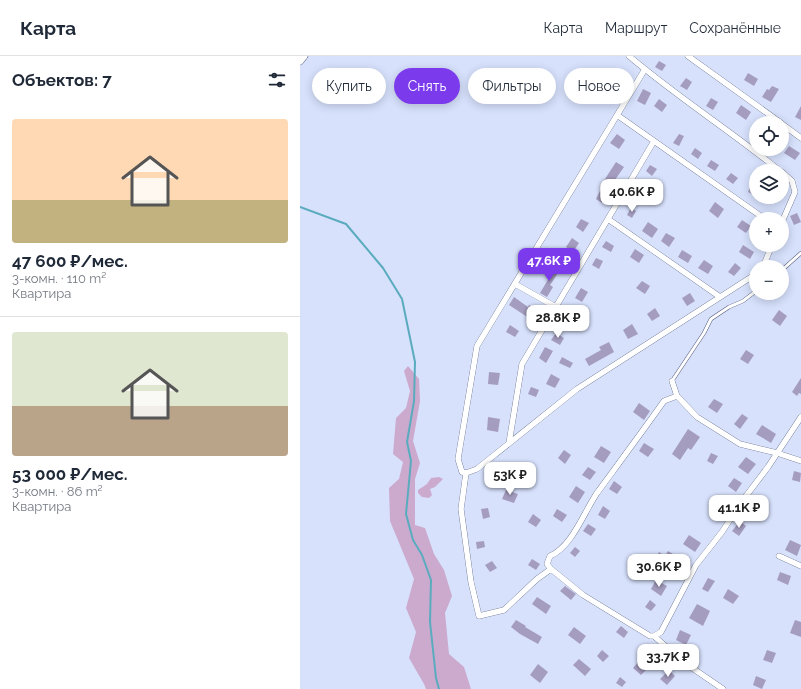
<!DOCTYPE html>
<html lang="ru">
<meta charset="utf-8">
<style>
body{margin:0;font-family:Raleway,sans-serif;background:#f2f2f3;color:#1f2937;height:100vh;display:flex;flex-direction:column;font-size:15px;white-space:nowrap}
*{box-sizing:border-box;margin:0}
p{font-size:13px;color:#747a83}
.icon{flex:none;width:22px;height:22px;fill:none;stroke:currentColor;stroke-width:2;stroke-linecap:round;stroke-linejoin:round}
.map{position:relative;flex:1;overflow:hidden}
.sheet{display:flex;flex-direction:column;background:#fff;width:300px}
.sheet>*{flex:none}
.top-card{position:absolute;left:12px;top:12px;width:380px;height:36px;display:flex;gap:8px}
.fabs{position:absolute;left:449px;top:60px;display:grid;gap:8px}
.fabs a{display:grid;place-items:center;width:40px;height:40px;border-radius:50%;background:#fff;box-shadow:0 2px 10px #0003;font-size:20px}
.price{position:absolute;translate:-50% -34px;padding:0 9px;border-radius:8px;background:#fff;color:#222;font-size:13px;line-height:26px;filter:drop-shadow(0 1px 2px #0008)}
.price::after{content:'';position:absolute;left:50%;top:24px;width:12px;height:9px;margin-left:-6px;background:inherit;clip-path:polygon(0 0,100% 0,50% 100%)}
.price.selected{background:#7c3aed;color:#fff}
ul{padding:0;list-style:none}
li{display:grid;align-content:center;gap:8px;height:212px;padding:0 12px}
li+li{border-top:1px solid #e0e1e3}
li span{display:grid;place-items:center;height:124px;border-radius:4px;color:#555}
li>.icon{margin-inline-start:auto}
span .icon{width:72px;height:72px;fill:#fffc;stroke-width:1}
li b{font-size:17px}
h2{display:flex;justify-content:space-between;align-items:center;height:48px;padding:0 12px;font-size:17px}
.tag{padding:0 14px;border-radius:18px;background:#fff;box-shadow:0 2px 10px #0003;font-size:14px;line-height:36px}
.tag.selected{background:#7c3aed;color:#fff}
header{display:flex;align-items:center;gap:24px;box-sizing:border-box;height:56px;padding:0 20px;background:#fff;border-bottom:1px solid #e0e1e3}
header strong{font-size:19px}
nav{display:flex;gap:22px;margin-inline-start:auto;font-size:14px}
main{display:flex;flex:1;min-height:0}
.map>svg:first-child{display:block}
.green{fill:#cbaace}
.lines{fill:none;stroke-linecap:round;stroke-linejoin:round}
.stream{stroke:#5aabbe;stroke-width:2}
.building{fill:#a59dbf}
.service-casing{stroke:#515b78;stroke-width:4}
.minor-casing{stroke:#515b78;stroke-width:6}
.tertiary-casing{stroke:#515b78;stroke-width:8}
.service{stroke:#fff;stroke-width:3}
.minor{stroke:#fff;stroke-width:5.5}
.tertiary{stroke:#fff;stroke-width:7}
</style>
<header>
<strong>Карта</strong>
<nav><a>Карта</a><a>Маршрут</a><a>Сохранённые</a></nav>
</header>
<main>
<section class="sheet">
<h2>Объектов: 7<svg class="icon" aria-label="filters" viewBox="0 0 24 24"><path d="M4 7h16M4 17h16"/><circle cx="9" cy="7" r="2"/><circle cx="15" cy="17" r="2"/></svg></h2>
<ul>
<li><span style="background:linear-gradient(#ffd9b3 65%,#c2b280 0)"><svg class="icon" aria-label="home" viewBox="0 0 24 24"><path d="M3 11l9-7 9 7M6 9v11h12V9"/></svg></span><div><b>47 600 ₽/мес.</b><p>3-комн. · 110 m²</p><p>Квартира</p></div></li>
<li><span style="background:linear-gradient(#dfe7d0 60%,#b9a48a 0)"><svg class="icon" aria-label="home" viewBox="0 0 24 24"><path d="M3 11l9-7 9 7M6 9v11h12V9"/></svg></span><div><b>53 000 ₽/мес.</b><p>3-комн. · 86 m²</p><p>Квартира</p></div></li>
</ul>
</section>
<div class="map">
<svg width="501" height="633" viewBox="0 0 501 633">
<rect width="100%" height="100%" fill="#d7e1fc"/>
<path class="green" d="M108 310 119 323 120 345 113 385 120 407 115 423V469L125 472 134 498 144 514 152 540 145 557 149 598 164 611 171 633H126L124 628 109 602 116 576 106 552 114 523 90 465 89 432 99 423 103 406 93 398 96 362 106 352 110 335 104 315Z
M139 421 143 423 135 431 130 433 132 439 129 442 122 441 118 437V434L127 428 131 422Z"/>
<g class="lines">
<path class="stream" d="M0 151 46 168 83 212 102 243 115 306 114 345 107 386 111 405 106 458 113 484 122 499 131 524 130 566 136 622 139 633"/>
</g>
<path class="building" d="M359 5 366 9 362 15 355 11Z
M448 17 458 23 454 30 444 24Z
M386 22 392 26 387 34 380 30Z
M472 30 479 33 471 46 462 41 467 33 469 34Z
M343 33 351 37 345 49 337 45Z
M411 42 418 46 413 54 406 50Z
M359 43 367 49 362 56 354 50Z
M441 49 451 56 446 64 436 57Z
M501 50V64L495 61Z
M317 78 325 84 319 93 310 87Z
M379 78 384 80 379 90 373 87Z
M489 90 500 97 495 104 484 97Z
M395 92 402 97 398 103 391 98Z
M411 104 419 109 415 115 407 110Z
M316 106 324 111 310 131 303 126Z
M350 109 357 113 352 120 346 115Z
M431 117 438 122 433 128 426 123Z
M450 131 456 134V140L448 136Z
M300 135 307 139 302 147 296 143Z
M344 136 352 140 346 148 339 144Z
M415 146 424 153 418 162 409 155Z
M331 152 336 155 332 162 327 159Z
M497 157 501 166 494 169 490 160Z
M281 163 289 167 283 176 276 171Z
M442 164 451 170 446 177 437 171Z
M348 166 358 173 352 182 342 175Z
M366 177 375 182 369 191 361 185Z
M272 182 279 187 273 196 266 191Z
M306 185 314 190 311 196 302 191Z
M443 189 454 196 450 203 439 196Z
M335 193 344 199 339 207 330 201Z
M382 194 392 200 388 207 378 201Z
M268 198 272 201 268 208 264 206Z
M296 202 303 205 299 213 292 209Z
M404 204 413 210 408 218 398 212Z
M435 207 441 212 434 220 428 216Z
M250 212 258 217 250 229 253 231 247 241 240 237 249 222 245 219Z
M342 225 350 230 345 238 336 232Z
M281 232 288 236 282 246 275 242Z
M390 237 395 245 387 250 382 242Z
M214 241 228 251 229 249 238 255 232 264 209 249Z
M355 252 360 260 352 265 347 258Z
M274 254 280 257 276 265 270 262Z
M479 254 487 260 480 270 472 264Z
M332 268 338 278 328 283 323 274Z
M210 269 219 275 215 281 206 276Z
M256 277 264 282 260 289 251 284Z
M309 286 314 296 289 310 285 303 301 294 299 291Z
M245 291 253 295 246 307 239 302Z
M446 294 454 299 448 308 440 303Z
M262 301 273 307 270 312 259 307Z
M189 316 200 317 198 329 188 328Z
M251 318 260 323 255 332 246 328Z
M501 322V338L499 337 497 340 492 336Z
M231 331 239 334 236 341 228 338Z
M414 343 423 348 417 357 408 351Z
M339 347 350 355 344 364 333 356Z
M442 358 448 362 440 373 434 368Z
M188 361 200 363 198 376 187 374Z
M462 369 476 378 471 387 456 378Z
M388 373 400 381 391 394 388 392 380 404 372 398Z
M344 387 354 393 348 401 339 395Z
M301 390 311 396 304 407 294 401Z
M264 394 271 399 265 408 258 402Z
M411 397 418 400 413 408 407 405Z
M446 401 456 408 448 418 438 411Z
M288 411 296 416 290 424 282 419Z
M494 415 501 417 500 426 492 424Z
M434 422 442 427 436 436 428 430Z
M314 425 322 431 317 438 309 433Z
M276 430 285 436 278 447 269 441Z
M206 434 218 438 214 447 202 443Z
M303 450 310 455 305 463 298 459Z
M188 452 190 461 183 463 181 453Z
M257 453 267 459 262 466 253 460Z
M233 458 241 464 236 471 228 466Z
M440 465 446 470 439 480 432 475Z
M288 468 296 473 291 480 283 475Z
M389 479 401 487 395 496 383 488Z
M490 484 501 489 497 500 485 494Z
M184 485 185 491 177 493 176 486Z
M275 491 280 495 275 501 270 497Z
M368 495 373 498 366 513 354 505 359 496 365 500Z
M232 503 240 508 236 514 228 509Z
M192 505 197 512 190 516 185 509Z
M480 516 491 520 488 529 477 524Z
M408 522 415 525 408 536 402 533Z
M356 524 367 530 361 540 351 533Z
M265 530 276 538 271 544 260 535Z
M428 533 439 540 433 548 423 542Z
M237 541 251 550 246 558 232 548Z
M350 544 356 549 351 555 345 551Z
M397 548 410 555 403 570 389 562Z
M216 564 226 570 225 571 242 581 238 588 220 578 211 571Z
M495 564 501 566V581L490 577Z
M321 570 328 576 324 582 316 576Z
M274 571 286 580 280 588 268 579Z
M380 574 391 579 386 589 376 584Z
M302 594 309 600 303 606 297 600Z
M467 594 476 597 472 607 463 604Z
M279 603 291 613 285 620 273 609Z
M339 605 347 613 341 619 333 612Z
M238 608 248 616 240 627 230 619Z
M369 614 375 620 367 629 360 623Z
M456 620 466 624 462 633 453 629Z
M320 621 326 626 322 631 316 627Z"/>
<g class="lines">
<g class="service-casing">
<path id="service" d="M482 214 501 197
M372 325 404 277 411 263 429 251 443 245 456 235"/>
</g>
<g class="minor-casing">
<path id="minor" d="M329 0C377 41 431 75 480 115
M388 0 481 67
M345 13 177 290 158 403 162 416 166 417 177 413 277 333 456 218
M317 59 465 163
M482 68 501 82
M482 116 492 125 495 136 482 166
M308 163 420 241
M463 211 472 189
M215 228 256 251
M372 325 377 340 397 361 440 388 477 397 501 405
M377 340 364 345C342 376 319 407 297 437 284 456 272 491 250 500L247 508 251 513 283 539 350 580H354L361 576 396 509 422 476 440 448 468 411 501 361
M209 387 222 308 354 85
M166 417 161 453 171 526 179 560 204 554 237 523 251 513
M479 500 501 510
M354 580 382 605 423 633"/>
</g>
<g class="tertiary-casing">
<path id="tertiary" d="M0 5 4 0"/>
</g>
<use href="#service" class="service"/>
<use href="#minor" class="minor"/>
<use href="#tertiary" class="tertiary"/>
</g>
</svg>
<div class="fabs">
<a><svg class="icon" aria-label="locate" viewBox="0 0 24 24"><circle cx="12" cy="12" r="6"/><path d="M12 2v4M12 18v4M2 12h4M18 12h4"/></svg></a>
<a><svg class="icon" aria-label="layers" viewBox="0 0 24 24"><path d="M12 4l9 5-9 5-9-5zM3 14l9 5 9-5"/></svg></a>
<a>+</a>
<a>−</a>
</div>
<b class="price" style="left:332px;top:157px">40.6K ₽</b>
<b class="price selected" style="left:249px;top:226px">47.6K ₽</b>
<b class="price" style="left:258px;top:283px">28.8K ₽</b>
<b class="price" style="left:210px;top:440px">53K ₽</b>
<b class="price" style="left:439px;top:473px">41.1K ₽</b>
<b class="price" style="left:359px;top:532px">30.6K ₽</b>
<b class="price" style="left:368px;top:622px">33.7K ₽</b>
<div class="top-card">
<a class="tag">Купить</a>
<a class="tag selected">Снять</a>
<a class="tag">Фильтры</a>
<a class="tag">Новое</a>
</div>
</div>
</main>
